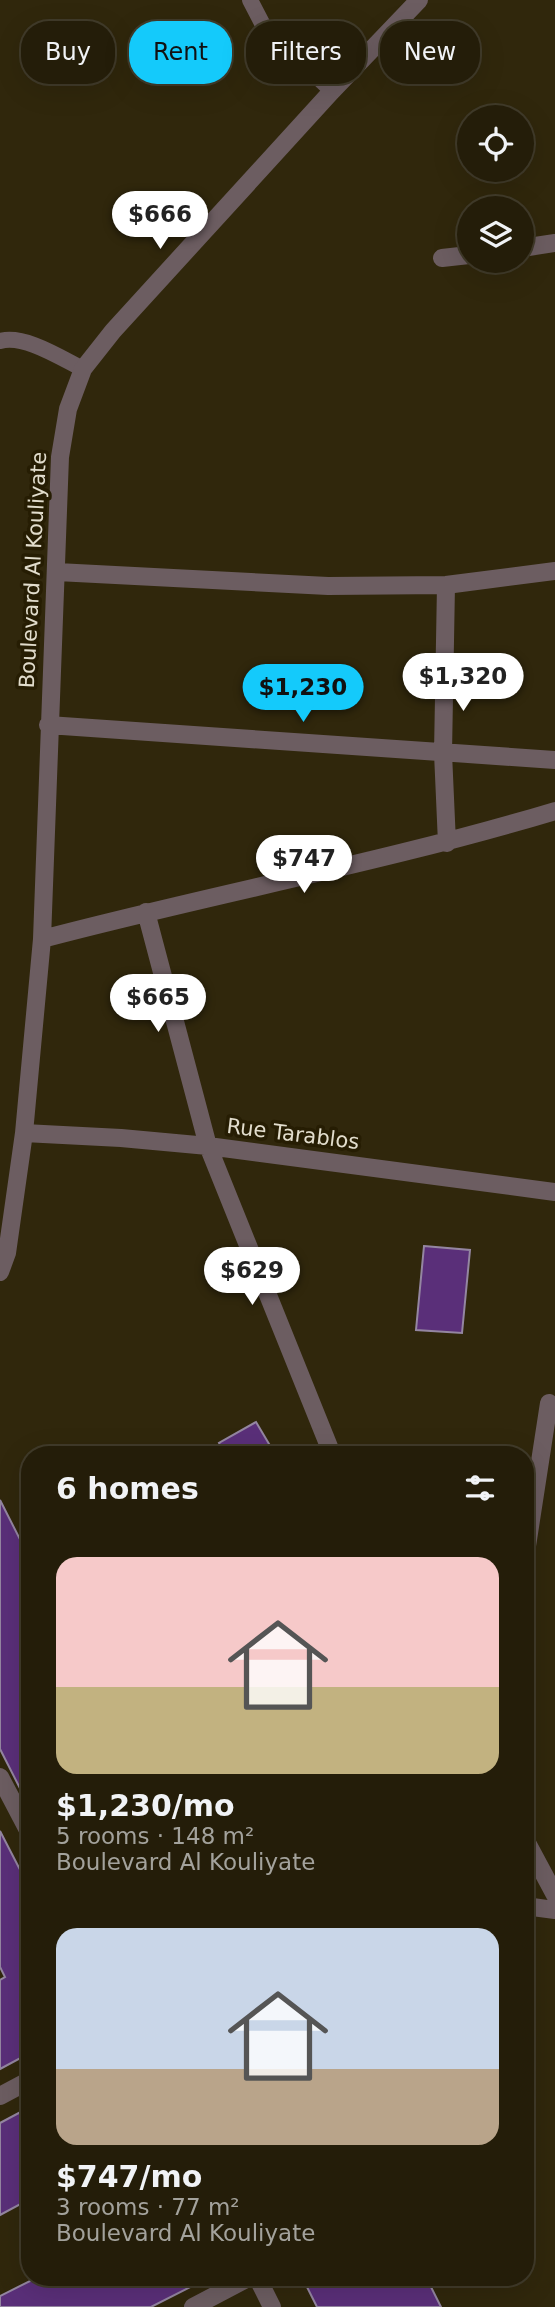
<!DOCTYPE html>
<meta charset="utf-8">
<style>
body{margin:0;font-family:"DejaVu Sans",sans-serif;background:#2c2612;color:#f1f3f6;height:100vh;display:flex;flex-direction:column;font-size:26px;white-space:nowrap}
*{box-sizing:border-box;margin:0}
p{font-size:23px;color:#a3a29c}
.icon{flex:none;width:38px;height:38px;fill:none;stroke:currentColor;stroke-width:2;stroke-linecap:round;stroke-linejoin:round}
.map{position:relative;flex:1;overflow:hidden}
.details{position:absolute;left:21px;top:1446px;width:513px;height:840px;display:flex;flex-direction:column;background:#241d09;border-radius:28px;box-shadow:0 7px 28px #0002,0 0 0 2px #413b2a}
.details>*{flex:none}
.banner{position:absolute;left:21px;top:21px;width:514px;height:63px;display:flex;gap:14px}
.tools{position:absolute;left:457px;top:105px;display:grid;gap:14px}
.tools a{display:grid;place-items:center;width:77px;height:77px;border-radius:50%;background:#241d09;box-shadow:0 7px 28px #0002,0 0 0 2px #413b2a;font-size:35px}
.price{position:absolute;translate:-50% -60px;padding:0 16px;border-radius:24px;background:#fff;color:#222;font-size:23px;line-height:46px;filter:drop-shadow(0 2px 4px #0008)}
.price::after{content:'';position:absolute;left:50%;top:42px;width:21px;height:16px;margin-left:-10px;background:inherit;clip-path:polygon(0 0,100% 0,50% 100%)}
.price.selected{background:#14cafb;color:#111}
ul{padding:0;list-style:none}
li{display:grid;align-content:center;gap:14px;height:371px;padding:0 35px}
li span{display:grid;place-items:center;height:217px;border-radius:21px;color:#555}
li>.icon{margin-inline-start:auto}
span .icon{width:126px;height:126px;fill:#fffc;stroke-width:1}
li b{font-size:30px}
h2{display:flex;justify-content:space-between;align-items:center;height:84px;padding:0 35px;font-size:30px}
.pill{padding:0 24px;border-radius:28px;background:#241d09;box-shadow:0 7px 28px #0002,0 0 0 2px #413b2a;font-size:24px;line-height:63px}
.pill.selected{background:#14cafb;color:#111}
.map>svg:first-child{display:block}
.building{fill:#5a2f79;stroke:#9486a1;stroke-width:2}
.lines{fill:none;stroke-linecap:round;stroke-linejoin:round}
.lane{stroke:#6c5d61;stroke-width:16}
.street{stroke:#6c5d61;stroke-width:18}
.labels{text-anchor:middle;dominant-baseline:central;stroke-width:7;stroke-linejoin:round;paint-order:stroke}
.street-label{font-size:21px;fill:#e2ddcd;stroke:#261d03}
</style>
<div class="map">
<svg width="555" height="2307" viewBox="0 0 555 2307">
<rect width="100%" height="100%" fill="#30270c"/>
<path class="building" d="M424 1246 470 1250 462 1333 416 1330Z
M256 1422 275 1454H225L219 1443Z
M0 1500 30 1559V1808L0 1749Z
M0 1831 30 1889V2053L0 2069V1980L5 1977 0 1967Z
M30 2107V2199L0 2215V2123Z
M38 2277H210L151 2307H0V2296Z
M302 2277H426L441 2307H317Z"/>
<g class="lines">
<path class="lane" d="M250 0 263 25 332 91
M0 341C24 334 61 358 83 369"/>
<path class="street" d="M522 248 555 243
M442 258 469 255
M57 572 328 586 446 585 555 571
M446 585 443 753 447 843
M48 725 555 760
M146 912 208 1146 332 1454
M42 939C212 894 386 862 555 811
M24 1133 121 1138 208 1146 555 1192
M0 1272 7 1253 24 1133 42 939 60 457 68 409 83 369 113 331 332 91 419 0
M525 1559 549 1403
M0 1777 30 1834
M525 1839 555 1895
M525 1906 555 1910
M0 2096 30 2080
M257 2277 272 2307
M193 2307 250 2277"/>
</g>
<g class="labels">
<g class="street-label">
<text transform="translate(33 570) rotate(-87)">Boulevard Al Kouliyate</text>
<text transform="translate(293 1134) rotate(7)">Rue Tarablos</text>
</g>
</g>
</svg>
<div class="tools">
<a><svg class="icon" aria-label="locate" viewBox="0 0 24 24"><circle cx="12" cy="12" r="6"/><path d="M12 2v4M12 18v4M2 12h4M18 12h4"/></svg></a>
<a><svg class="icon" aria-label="layers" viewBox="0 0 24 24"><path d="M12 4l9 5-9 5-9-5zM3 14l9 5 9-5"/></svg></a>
</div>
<b class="price" style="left:160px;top:251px">$666</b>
<b class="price" style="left:463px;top:713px">$1,320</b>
<b class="price selected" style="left:303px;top:724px">$1,230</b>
<b class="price" style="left:304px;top:895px">$747</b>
<b class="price" style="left:158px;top:1034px">$665</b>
<b class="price" style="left:252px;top:1307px">$629</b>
<div class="banner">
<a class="pill">Buy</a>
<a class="pill selected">Rent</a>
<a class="pill">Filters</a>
<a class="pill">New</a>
</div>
<section class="details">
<h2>6 homes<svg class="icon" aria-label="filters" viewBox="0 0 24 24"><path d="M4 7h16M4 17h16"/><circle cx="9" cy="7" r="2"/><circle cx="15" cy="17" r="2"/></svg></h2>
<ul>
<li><span style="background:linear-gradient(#f6c9c9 60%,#c2b280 0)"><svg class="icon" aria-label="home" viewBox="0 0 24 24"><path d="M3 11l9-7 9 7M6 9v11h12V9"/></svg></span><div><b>$1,230/mo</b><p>5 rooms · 148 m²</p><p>Boulevard Al Kouliyate</p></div></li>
<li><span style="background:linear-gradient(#c9d6e8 65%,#b9a48a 0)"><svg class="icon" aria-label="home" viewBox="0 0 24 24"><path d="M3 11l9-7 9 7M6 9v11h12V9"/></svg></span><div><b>$747/mo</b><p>3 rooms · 77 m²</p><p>Boulevard Al Kouliyate</p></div></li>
</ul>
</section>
</div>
